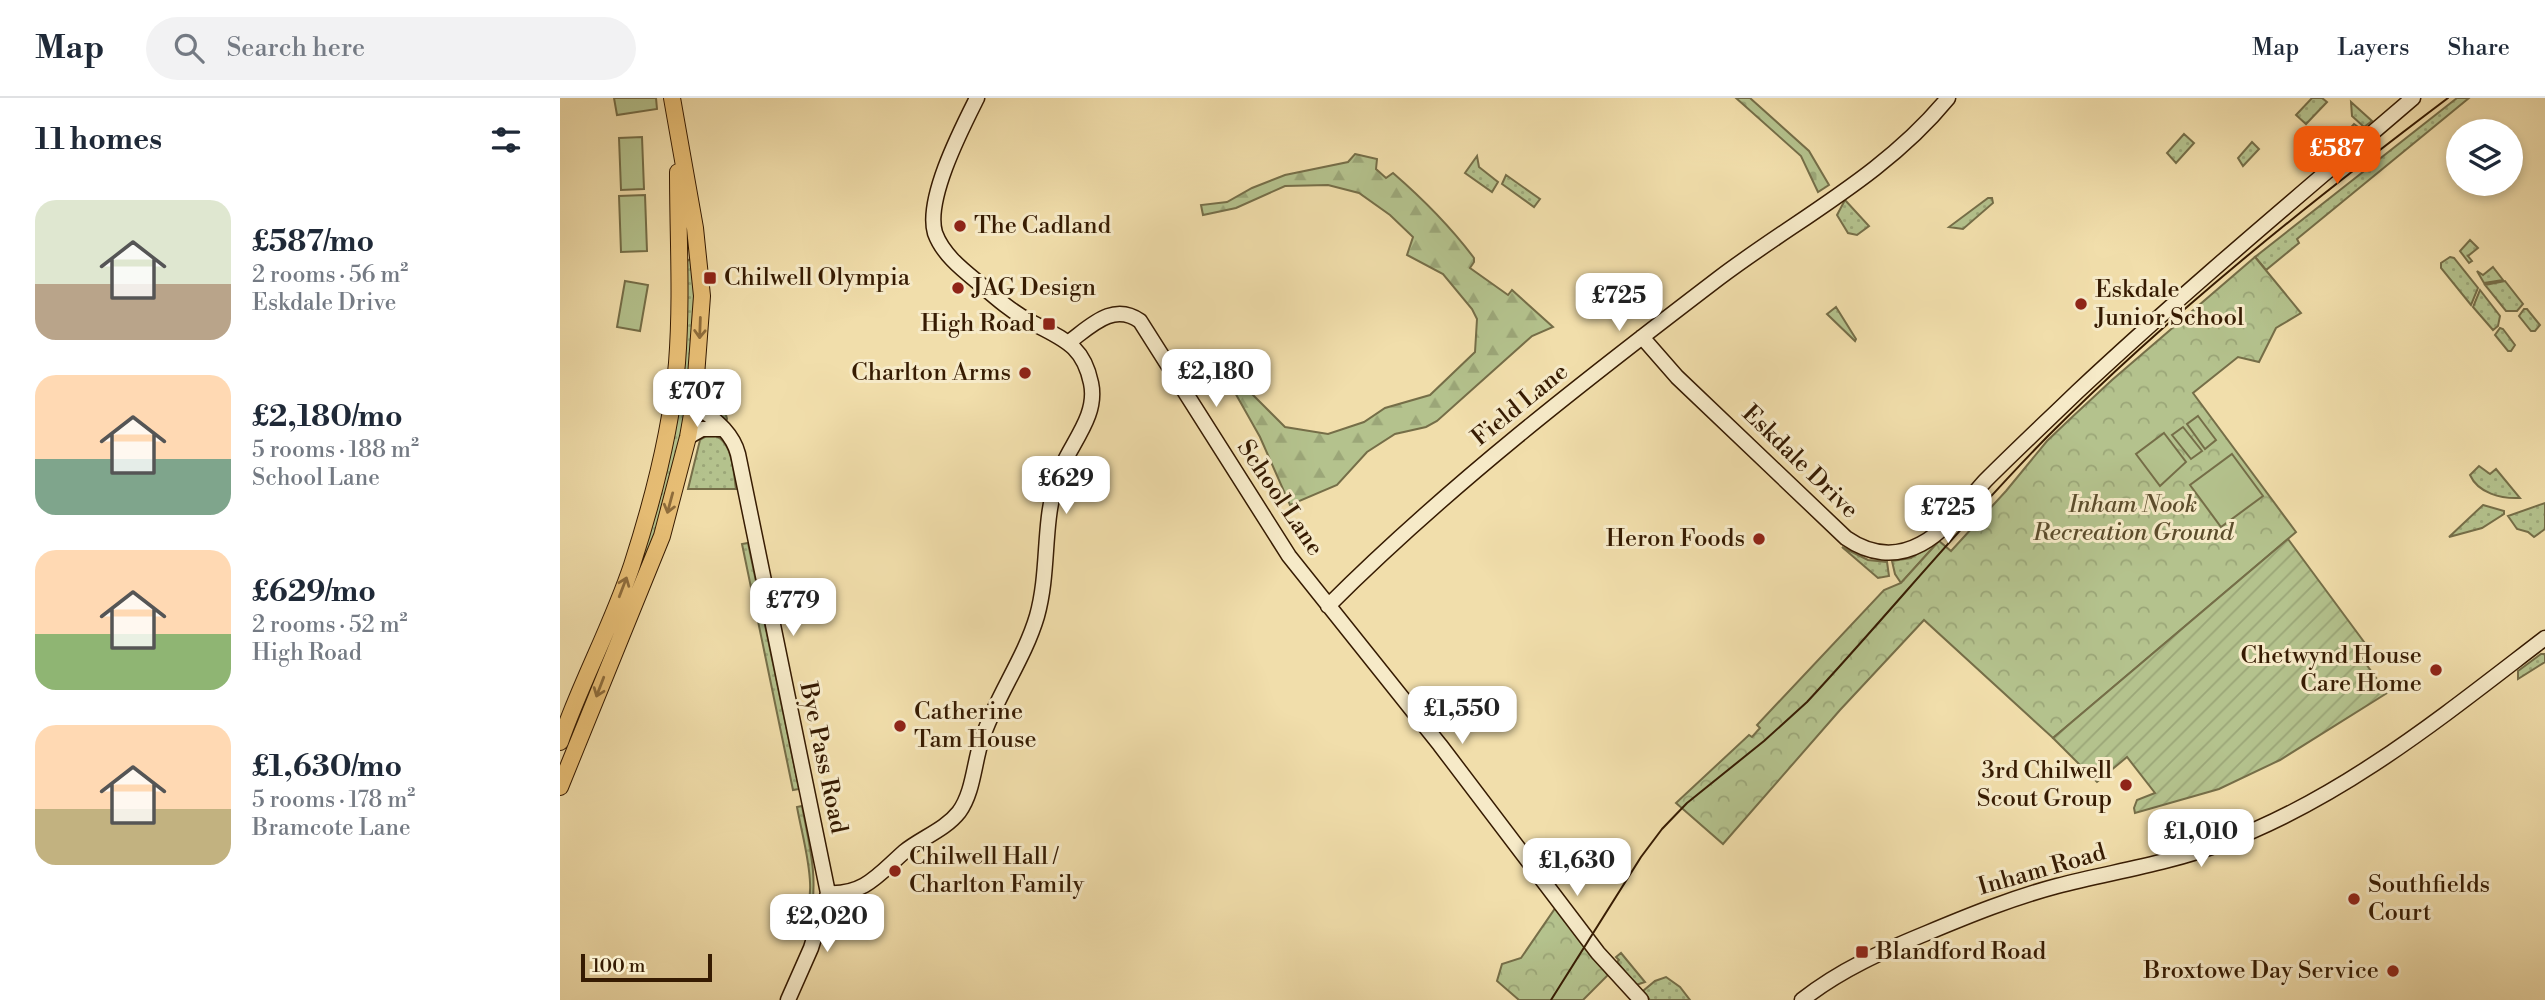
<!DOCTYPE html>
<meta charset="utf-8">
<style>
body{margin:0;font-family:"Libre Bodoni",serif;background:#f2f2f3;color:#1f2937;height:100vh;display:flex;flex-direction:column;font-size:26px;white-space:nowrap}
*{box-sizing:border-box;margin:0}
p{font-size:23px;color:#747a83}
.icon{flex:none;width:38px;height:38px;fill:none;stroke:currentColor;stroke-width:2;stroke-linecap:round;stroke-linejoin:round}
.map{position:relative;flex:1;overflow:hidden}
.details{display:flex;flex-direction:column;background:#fff;width:560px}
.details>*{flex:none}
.buttons{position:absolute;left:1886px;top:21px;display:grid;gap:14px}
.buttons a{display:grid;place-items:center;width:77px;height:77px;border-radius:50%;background:#fff;box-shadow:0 4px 10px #0003;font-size:35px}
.scale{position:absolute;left:21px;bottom:18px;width:131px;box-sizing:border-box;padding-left:7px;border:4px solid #361b02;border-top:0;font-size:19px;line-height:24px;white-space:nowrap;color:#361b02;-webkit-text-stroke:5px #f6eac8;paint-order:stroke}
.price{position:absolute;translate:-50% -60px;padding:0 16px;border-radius:14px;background:#fff;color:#222;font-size:23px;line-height:46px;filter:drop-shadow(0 2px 4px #0008)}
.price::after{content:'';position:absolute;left:50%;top:42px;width:21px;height:16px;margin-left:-10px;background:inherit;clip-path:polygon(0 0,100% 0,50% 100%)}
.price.selected{background:#ea580c;color:#fff}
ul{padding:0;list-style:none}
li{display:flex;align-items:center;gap:21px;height:175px;padding:0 35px}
li span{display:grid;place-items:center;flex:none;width:196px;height:140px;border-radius:21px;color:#555}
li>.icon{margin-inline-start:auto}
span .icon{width:84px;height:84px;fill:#fffc;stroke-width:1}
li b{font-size:30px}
h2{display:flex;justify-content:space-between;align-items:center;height:84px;padding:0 35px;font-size:30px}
header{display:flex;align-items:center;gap:42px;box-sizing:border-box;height:98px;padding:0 35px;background:#fff;border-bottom:2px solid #e0e1e3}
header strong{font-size:33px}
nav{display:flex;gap:38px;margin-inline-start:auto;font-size:24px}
.search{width:490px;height:63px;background:#f2f2f3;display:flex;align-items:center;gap:18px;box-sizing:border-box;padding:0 24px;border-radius:38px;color:#747a83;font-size:26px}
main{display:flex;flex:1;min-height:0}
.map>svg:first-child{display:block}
.grass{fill:url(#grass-dots);stroke:#756e48;stroke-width:2}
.forest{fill:url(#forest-firs);stroke:#756e48;stroke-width:2}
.cemetery{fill:url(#cemetery-stones);stroke:#756e48;stroke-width:2}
.park{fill:url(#park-crowns);stroke:#756e48;stroke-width:2}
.garden{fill:url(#garden-furrows);stroke:#756e48;stroke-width:2}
.pitch{fill:#b4c28d;stroke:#756e48;stroke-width:2}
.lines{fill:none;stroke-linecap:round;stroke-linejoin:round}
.secondary-casing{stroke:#361b02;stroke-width:17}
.primary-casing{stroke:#361b02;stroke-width:18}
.secondary{stroke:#f6eac8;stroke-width:14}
.primary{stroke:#e8bf76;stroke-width:16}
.tram{stroke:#361b02;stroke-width:2}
.oneway{stroke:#8f6d3c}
.poi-dot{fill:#8f2418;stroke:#f6eac8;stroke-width:2.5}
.labels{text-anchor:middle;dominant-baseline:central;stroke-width:6;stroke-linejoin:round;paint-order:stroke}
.poi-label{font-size:24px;fill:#361b02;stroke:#f6eac8;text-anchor:start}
.street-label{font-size:24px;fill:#361b02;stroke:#f6eac8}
.park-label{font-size:24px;font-style:italic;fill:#5c4d2c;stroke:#f6eac8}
</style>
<header>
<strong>Map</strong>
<div class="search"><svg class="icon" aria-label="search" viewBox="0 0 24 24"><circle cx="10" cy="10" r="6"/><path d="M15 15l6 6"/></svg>Search here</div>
<nav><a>Map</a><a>Layers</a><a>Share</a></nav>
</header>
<main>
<section class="details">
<h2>11 homes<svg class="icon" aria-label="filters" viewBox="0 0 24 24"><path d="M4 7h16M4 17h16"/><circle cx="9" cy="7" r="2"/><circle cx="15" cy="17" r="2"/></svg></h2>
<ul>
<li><span style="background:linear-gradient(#dfe7d0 60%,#b9a48a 0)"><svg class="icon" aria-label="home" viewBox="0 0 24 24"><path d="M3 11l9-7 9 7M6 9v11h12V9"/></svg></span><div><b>£587/mo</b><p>2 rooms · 56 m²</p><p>Eskdale Drive</p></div></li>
<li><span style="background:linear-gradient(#ffd9b3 60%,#7fa58c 0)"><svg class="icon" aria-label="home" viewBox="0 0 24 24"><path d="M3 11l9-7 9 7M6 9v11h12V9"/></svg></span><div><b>£2,180/mo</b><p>5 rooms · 188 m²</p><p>School Lane</p></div></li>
<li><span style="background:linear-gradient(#ffd9b3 60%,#8fb573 0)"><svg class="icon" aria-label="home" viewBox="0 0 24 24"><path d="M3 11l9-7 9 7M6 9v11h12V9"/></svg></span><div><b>£629/mo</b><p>2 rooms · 52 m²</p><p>High Road</p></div></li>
<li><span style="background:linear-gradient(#ffd9b3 60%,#c2b280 0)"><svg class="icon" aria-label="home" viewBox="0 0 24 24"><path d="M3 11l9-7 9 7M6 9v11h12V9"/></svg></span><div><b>£1,630/mo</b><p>5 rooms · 178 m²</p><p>Bramcote Lane</p></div></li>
</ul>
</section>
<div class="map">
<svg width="1985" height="902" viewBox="0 0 1985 902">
<defs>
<pattern id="grass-dots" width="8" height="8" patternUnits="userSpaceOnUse" patternTransform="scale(1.75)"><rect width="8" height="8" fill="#b4c28d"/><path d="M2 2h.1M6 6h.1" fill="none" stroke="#9ba678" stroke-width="1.8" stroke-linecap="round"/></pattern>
<pattern id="forest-firs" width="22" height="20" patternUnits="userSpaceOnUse" patternTransform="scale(1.75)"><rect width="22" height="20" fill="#b4c28d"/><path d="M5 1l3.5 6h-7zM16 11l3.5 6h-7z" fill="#9ba678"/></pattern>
<pattern id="cemetery-stones" width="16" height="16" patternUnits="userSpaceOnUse" patternTransform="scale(1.75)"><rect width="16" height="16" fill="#b4c28d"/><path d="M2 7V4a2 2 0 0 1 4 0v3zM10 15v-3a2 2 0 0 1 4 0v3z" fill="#9ba678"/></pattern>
<pattern id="park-crowns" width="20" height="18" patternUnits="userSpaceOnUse" patternTransform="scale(1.75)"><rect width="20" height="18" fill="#b4c28d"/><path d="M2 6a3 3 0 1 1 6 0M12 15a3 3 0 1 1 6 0" fill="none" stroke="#9ba678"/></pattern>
<pattern id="garden-furrows" width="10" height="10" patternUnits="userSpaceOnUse" patternTransform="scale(1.75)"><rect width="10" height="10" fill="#b4c28d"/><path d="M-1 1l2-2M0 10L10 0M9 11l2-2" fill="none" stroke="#9ba678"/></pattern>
</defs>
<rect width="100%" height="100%" fill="#f1deab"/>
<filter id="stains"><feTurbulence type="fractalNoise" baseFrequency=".00286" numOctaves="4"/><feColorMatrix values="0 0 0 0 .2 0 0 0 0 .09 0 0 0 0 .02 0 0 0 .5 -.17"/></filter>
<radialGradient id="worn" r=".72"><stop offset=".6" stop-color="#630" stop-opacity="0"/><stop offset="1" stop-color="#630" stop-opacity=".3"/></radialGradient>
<path class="grass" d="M1752 0H1762L1767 4 1746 26 1736 17Z
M1897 0H1909L1737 141 1739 145 1706 172 1695 159Z
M1791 4 1812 23 1804 29 1792 18Z
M1794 26 1801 31 1775 56 1770 52Z
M1624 36 1634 45 1616 65 1607 55Z
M1692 44 1699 51 1683 68 1678 60Z
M917 58 919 69 938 84 932 94 905 75Z
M946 77 980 101 974 109 942 86Z
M1428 100H1432L1433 105 1403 131 1389 129Z
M1285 102 1309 128 1297 137 1288 135 1277 117Z
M1910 142 1918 150 1908 158 1912 163 1909 165 1900 153Z
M1890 159 1894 160 1918 190 1911 207 1881 170V165Z
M130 161H132L136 193 128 310 98 432 24 599 89 430 126 164Z
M1933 169 1943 182 1924 185 1917 173 1923 177Z
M1945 183 1963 206 1957 213H1946L1925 187Z
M1920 192 1940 218 1938 228 1933 232 1913 209Z
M1276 209 1296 241 1295 243 1267 216Z
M1964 211H1967L1980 227 1975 233H1971L1959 218Z
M1940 230 1943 231 1955 247 1951 253H1948L1935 237Z
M161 297 167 321 166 323C155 316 149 311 147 298Z
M149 336C173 339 173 372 176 391H128L140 342Z
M1919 368 1930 376 1936 371 1960 400C1941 401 1918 395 1910 377Z
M1985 405V431L1974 439 1968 434 1957 431 1948 418Z
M1923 407 1944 413V416L1922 430 1889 439Z
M1378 441 1379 443 1341 485 1335 476 1332 463 1351 460Z
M188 445 239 691 233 692 182 446Z
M1282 449 1308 462 1327 464 1329 478 1318 480Z
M1981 556H1985V564L1958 581V573Z
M242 708C249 746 259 781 250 819 248 827 248 834 241 839L239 838C261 795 245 753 237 709Z
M286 804C284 813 276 824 267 824L271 809Z
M1061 855 1085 884 1076 887 1057 864 1059 862 1056 859Z
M1106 879 1120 889 1130 902H1090L1083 893 1095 883Z"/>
<path class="forest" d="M795 56 817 61 816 71 826 80 833 75C863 101 890 128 914 160V164L910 170 948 197 952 192 993 229 972 238 877 323 866 329 835 336 807 354 777 387 730 407 700 339 669 284 644 259V254L673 277 725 329 768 336 804 324 825 310 870 297 915 254 917 221 912 211 883 176 847 157 853 139 830 117 799 95 768 87 725 88 676 110 643 117 641 107 667 104 692 90 725 77 788 64Z"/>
<path class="cemetery" d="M1176 0H1190L1249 53 1269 87 1258 94 1241 58Z"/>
<path class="park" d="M1695 159 1741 215 1716 230 1699 264 1678 259 1633 295 1736 434 1493 640 1364 522 1280 612 1163 746 1116 705 1189 637 1192 639 1200 630 1197 627 1324 492 1341 485 1379 443 1391 453 1446 393 1487 343 1510 321 1552 282Z
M996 809 1048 877 1023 902H959L937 883 942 866 961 860Z"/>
<path class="garden" d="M1728 441 1810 552 1801 559 1827 595 1720 662 1659 691 1575 715 1574 710 1577 702 1595 695 1567 659 1537 684 1493 640Z"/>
<path class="pitch" d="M54 0H96L97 11 57 17Z
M82 39 84 91 61 92 59 40Z
M85 97 87 153 61 154 59 98Z
M65 183 88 187 80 233 57 229Z
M1638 318 1656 342 1645 351 1627 326Z
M1623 329 1642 353 1631 361 1612 337Z
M1604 335 1626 364 1600 388 1576 356Z
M1672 356 1703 398 1661 429 1630 387Z"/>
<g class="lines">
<g class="secondary-casing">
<path id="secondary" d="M1082 239 1117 279 1286 440C1309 456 1335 460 1361 446 1386 433 1406 404 1425 383 1455 353 1486 324 1517 294 1626 192 1740 97 1853 0
M509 244C531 228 553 204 580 223L729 458 880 647 1038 855 1081 902
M134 305C152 320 172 333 178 356L268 795 251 850 228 902
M128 339 142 331H164
M768 508C888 388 1024 283 1159 180 1237 121 1325 77 1388 0
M268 795C304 797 318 777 344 754 361 740 385 732 399 714 413 695 414 666 421 644 435 600 464 562 477 518 489 475 483 430 495 387 504 351 539 322 531 285 523 246 502 241 471 224 452 214 436 200 420 186 403 172 383 157 375 135 365 101 402 30 417 0
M1242 902C1280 872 1323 853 1367 835 1410 817 1452 800 1497 788 1551 774 1607 766 1660 746 1782 701 1883 618 1985 540"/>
</g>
<g class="primary-casing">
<path id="primary" d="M0 644C21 584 52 527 72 467 93 402 111 333 117 265 122 201 118 138 118 74
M0 689 102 438 128 339 134 305 142 198 135 130 112 0"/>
</g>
<use href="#secondary" class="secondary"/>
<use href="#primary" class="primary"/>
<path class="tram" d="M991 902 1081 759 1102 731 1127 705 1204 643 1247 604C1328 517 1404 423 1488 338 1611 215 1749 105 1888 0"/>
</g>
<defs><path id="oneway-shaft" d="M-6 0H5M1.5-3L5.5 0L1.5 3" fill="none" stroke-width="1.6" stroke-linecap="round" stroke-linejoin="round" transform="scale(1.75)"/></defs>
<g class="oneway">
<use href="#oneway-shaft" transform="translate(140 230) rotate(92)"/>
<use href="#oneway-shaft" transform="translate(110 405) rotate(105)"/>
<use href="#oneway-shaft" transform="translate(63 489) rotate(-69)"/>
<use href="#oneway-shaft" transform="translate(40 589) rotate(111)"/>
</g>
<g class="poi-dot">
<circle cx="400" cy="128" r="7"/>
<rect x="143" y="173" width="14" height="14" rx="3.5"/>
<circle cx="398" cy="190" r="7"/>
<circle cx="1521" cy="206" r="7"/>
<rect x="482" y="219" width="14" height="14" rx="3.5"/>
<circle cx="465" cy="275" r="7"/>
<circle cx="1199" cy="441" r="7"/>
<circle cx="1876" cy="572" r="7"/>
<circle cx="340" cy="628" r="7"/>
<circle cx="1566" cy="687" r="7"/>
<circle cx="335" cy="773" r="7"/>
<circle cx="1794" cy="801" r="7"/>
<rect x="1295" y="847" width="14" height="14" rx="3.5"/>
<circle cx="1833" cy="873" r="7"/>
</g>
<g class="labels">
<g class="poi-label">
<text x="414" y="128">The Cadland</text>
<text x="164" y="180">Chilwell Olympia</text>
<text x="412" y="190">JAG Design</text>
<text x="1535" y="192">Eskdale<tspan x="1535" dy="28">Junior School</tspan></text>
<text x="475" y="226" text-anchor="end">High Road</text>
<text x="451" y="275" text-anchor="end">Charlton Arms</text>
<text x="1185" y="441" text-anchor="end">Heron Foods</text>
<text x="1862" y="558" text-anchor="end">Chetwynd House<tspan x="1862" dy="28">Care Home</tspan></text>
<text x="354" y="614">Catherine<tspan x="354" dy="28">Tam House</tspan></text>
<text x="1552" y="673" text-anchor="end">3rd Chilwell<tspan x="1552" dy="28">Scout Group</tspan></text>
<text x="349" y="759">Chilwell Hall /<tspan x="349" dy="28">Charlton Family</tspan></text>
<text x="1808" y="787">Southfields<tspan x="1808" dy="28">Court</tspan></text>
<text x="1316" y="854">Blandford Road</text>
<text x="1819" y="873" text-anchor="end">Broxtowe Day Service</text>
</g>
<g class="street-label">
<text transform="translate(960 307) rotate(-39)">Field Lane</text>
<text transform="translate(1240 364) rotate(44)">Eskdale Drive</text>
<text transform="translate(720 400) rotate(56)">School Lane</text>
<text transform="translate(263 660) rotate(78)">Bye Pass Road</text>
<text transform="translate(1482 772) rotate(-16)">Inham Road</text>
</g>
<g class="park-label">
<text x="1573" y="407">Inham Nook<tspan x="1573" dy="28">Recreation Ground</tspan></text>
</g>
</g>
<rect width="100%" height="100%" filter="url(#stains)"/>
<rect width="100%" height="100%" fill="url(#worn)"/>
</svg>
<div class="buttons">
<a><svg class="icon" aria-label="layers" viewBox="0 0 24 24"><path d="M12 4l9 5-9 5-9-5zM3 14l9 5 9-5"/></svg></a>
</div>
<div class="scale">100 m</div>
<b class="price selected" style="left:1777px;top:88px">£587</b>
<b class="price" style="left:1059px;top:235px">£725</b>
<b class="price" style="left:656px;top:311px">£2,180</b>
<b class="price" style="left:137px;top:331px">£707</b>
<b class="price" style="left:506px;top:418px">£629</b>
<b class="price" style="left:1388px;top:447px">£725</b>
<b class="price" style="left:233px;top:540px">£779</b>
<b class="price" style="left:902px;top:648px">£1,550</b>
<b class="price" style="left:1641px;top:771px">£1,010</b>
<b class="price" style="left:1017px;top:800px">£1,630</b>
<b class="price" style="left:267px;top:856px">£2,020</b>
</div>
</main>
